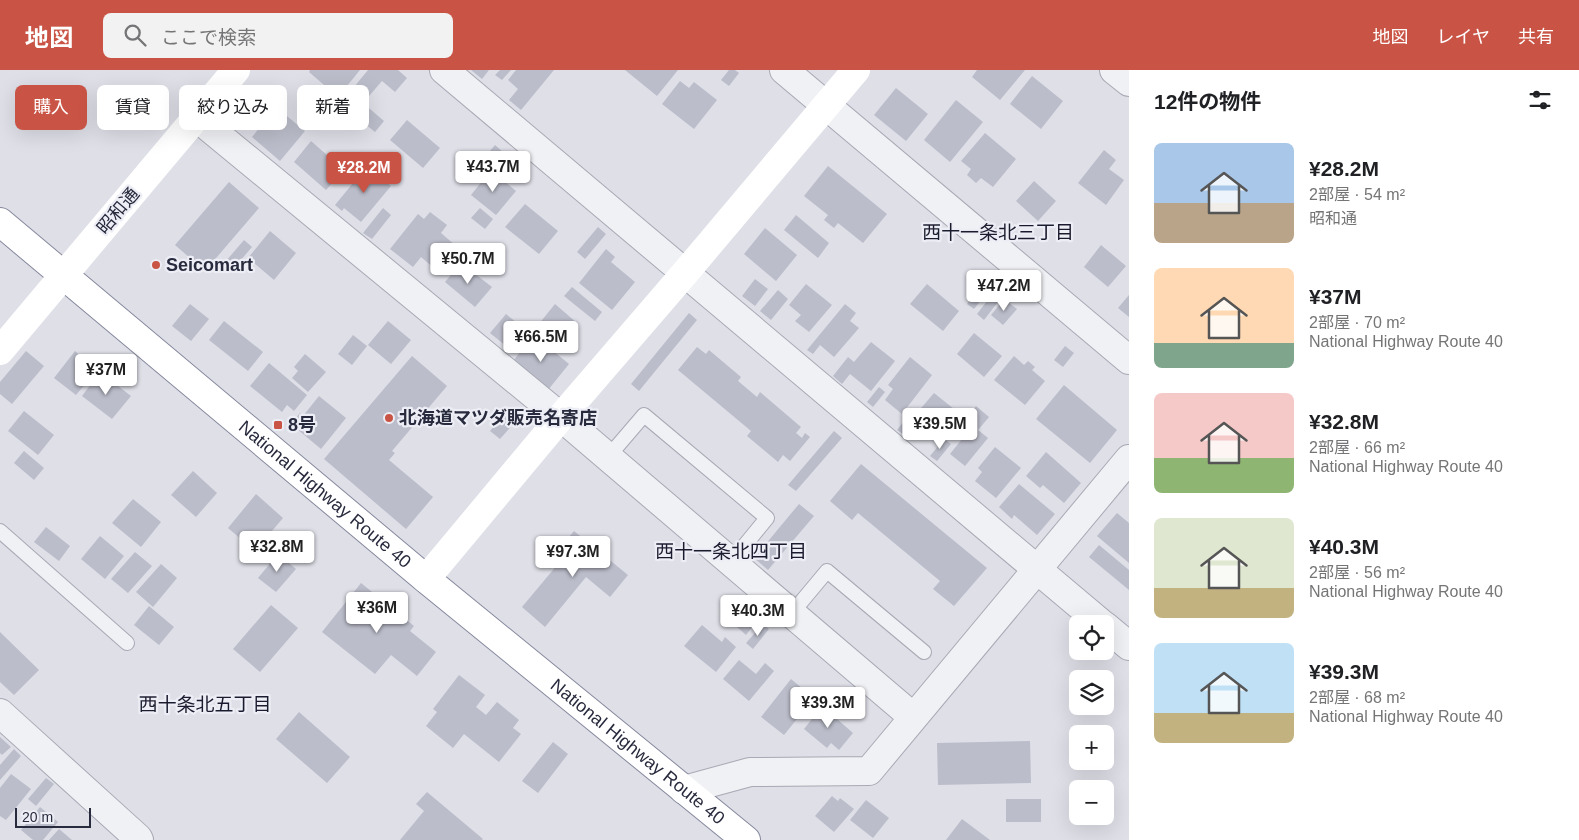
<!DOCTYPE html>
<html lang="ja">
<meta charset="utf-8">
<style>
body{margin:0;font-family:Arial,"Noto Sans JP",sans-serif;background:#f2f2f2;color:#202124;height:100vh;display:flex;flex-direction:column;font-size:19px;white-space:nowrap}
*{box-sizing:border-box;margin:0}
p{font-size:16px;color:#757577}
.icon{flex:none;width:28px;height:28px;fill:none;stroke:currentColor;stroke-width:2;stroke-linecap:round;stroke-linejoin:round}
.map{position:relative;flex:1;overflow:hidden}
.side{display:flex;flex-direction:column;background:#fff;width:450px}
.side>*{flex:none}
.hud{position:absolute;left:15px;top:15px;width:475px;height:45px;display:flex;gap:10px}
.buttons{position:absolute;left:1069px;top:545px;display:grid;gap:10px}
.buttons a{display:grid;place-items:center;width:45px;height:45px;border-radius:8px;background:#fff;box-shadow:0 5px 20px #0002;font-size:25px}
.scale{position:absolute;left:15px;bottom:12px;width:76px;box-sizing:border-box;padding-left:5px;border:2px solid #282a3d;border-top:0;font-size:14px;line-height:18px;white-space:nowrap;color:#282a3d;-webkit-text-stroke:4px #edeef5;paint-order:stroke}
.price{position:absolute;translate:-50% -42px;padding:0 11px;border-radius:5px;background:#fff;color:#222;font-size:16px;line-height:32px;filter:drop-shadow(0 1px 2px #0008)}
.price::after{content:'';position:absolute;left:50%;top:30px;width:15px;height:11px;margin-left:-8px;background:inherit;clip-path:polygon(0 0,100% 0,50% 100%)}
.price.active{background:#c95445;color:#fff}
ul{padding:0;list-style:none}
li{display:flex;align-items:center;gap:15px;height:125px;padding:0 25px}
li span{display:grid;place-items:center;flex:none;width:140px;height:100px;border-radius:8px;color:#555}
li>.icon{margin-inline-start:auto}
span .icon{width:60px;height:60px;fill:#fffc;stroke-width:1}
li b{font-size:21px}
h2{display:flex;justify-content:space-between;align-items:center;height:60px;padding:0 25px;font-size:21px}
.tag{padding:0 18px;border-radius:8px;background:#fff;box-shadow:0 5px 20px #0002;font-size:18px;line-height:45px}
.tag.active{background:#c95445;color:#fff}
header{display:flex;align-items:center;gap:30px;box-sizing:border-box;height:70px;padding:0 25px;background:#c95445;color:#fff}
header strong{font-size:24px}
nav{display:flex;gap:28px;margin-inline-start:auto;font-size:18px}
.search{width:350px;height:45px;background:#f2f2f2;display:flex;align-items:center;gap:12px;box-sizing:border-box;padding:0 18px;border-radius:8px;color:#757577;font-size:19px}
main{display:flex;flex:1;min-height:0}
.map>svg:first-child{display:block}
.building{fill:#bbbdca}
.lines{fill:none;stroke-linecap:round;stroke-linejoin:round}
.lane-casing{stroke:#a7a9b4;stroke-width:16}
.street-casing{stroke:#a7a9b4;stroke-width:30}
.highway-casing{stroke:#86899d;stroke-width:30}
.lane{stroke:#f0f1f5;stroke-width:14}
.street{stroke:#f0f1f5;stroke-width:28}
.secondary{stroke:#fff;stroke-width:28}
.highway{stroke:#fff;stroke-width:28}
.poi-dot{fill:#c95445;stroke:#edeef5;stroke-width:2}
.labels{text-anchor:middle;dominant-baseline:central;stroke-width:4.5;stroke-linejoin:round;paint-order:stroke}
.street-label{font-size:18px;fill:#282a3d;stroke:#edeef5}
.poi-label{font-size:18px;font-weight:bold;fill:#282a3d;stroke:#edeef5;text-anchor:start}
.neighbourhood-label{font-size:19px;fill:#1a1b2e;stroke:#edeef5}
</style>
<header>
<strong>地図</strong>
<div class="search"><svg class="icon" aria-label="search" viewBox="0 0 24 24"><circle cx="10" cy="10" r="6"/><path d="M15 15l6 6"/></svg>ここで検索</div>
<nav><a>地図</a><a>レイヤ</a><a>共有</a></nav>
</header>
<main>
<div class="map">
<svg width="1129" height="770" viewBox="0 0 1129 770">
<rect width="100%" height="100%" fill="#dedfe7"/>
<path class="building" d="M310 0H360L338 27 309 2Z
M368 0H398L407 8 395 22 382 11 363 33 384 51 375 62 340 34Z
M471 0H489L482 9Z
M500 0H511L502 10 495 5Z
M516 0H554L521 40 509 30 518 19 508 10Z
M625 0H678L657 26Z
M729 0H735L739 3 729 16 721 10Z
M977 0H1025L1000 30 972 7Z
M1032 6 1063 31 1041 59 1010 34Z
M680 11 689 18 694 12 717 30 694 59 662 34Z
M896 18 928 44 906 71 874 45Z
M956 30 983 52 950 92 924 70Z
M276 37 305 61 280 91 252 67Z
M407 50 440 78 423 98 390 70Z
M985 63 1016 89 993 117 981 108 976 113 967 105 971 99 961 91Z
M311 71 344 100 326 120 294 92Z
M495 75 503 82 492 96 483 89Z
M1104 80 1116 90 1109 99 1124 110 1106 135 1078 113Z
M367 96 391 116 361 152 344 138 342 141 335 135Z
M828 96 887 144 863 173 838 153 834 158 824 150 828 145 804 126Z
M491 100 516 121 496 145 471 125Z
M1034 111 1056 131 1038 151 1016 131Z
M229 112 259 138 205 201 175 175Z
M525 134 558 161 539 184 505 157Z
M383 138 391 145 372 169 363 163Z
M480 138 493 149 485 159 471 148Z
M430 142 447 155 441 163 455 175 435 199 421 187 413 197 390 179 418 144 424 149Z
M796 145 829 173 818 188 784 160Z
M598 157 606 164 585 189 577 182Z
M765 158 797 185 776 211 744 184Z
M270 161 296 183 274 210 248 188Z
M244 170 252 177 234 198 226 191Z
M1101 175 1126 196 1108 217 1084 197Z
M606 179 615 187 611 192 635 212 612 240 579 213Z
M461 193 492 217 475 237 445 212Z
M755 209 768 219 755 236 742 226Z
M806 214 832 235 809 262 795 251 801 245 789 235Z
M927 214 959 241 943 261 910 234Z
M572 217 602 242 595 251 564 226Z
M980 217 987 223 974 239 967 234Z
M997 218 1004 224 984 250 977 244Z
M778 220 788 229 771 250 760 241Z
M1129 225V247L1118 238Z
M1004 229 1017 239 1003 255 991 245Z
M190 234 209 249 191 271 172 256Z
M555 234 577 253 560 274 538 255Z
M845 234 856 243 850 251 859 258 834 287 820 275 813 284 807 280Z
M689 243 697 250 639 321 631 314Z
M506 244 522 257 506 276 490 263Z
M224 251 263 282 248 301 209 270Z
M388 251 411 270 391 294 368 275Z
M974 263 1002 286 984 307 957 284Z
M353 265 367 276 352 295 338 284Z
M534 265 569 294 548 320 513 291Z
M871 272 895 291 871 321 850 304 842 314 833 306 848 287 854 292Z
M1065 276 1074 283 1063 297 1054 290Z
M697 277 706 284 709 280 741 307 738 311 757 327 760 322 801 357 796 363 802 368 805 363 810 367 790 391 783 385 778 392 747 366 751 361 678 300Z
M26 281 44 296 12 334 0 324V312Z
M75 281 97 300 76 325 54 308Z
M305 284 326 302 308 322 292 308 298 301 294 297Z
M412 286 447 316 392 381 395 383 389 390 433 427 406 459 324 389Z
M1014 286 1024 295 1028 291 1035 297 1032 300 1045 311 1025 335 994 310Z
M910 287 932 305 902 344 885 330 893 319 888 315Z
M269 293 307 325 294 341 287 335 282 342 250 316Z
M100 302 131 326 112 349 82 326Z
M1064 315 1117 360 1090 393 1036 349Z
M879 317 885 322 873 337 867 332Z
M934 323 959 343 935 372 915 356 921 348 916 344Z
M319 326 346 348 321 379 291 354 300 343 303 346Z
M976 336 989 347 978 360 988 368 965 396 950 384 962 369 954 362Z
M24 341 54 365 38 385 8 361Z
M911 342 916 347 903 364 897 360Z
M505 343 515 352 500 369 490 361Z
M834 361 842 368 796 421 788 415Z
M944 369 951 374 937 391 930 386Z
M995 377 1021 398 996 428 975 411 982 402 978 398Z
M24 381 44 398 34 410 14 393Z
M1046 382 1081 413 1064 433 1043 415 1040 418 1026 406Z
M861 394 987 498 954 536 933 519 940 511 858 443 852 450 830 431Z
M193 401 217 423 196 447 171 425Z
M1019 414 1055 444 1037 465 1014 445 1012 449 999 437Z
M256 424 283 448 255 481 228 458Z
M133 429 161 452 141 477 112 453Z
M799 434 814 446 768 500 754 488Z
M1117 443 1129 453V493L1097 466Z
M46 457 70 476 59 491 34 472Z
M574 461 628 505 610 527 586 507 545 557 522 537 563 488 556 482Z
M100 466 124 486 105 509 81 489Z
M1099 475 1129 500V520L1089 487Z
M135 482 152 496 128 523 111 509Z
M278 484 296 499 276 522 258 508Z
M161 494 177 508 153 537 136 522Z
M361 513 414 556 410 561 436 582 417 606 391 585 375 604 322 562Z
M271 535 298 558 260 602 233 579Z
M149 536 174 557 159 575 134 555Z
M749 542 758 549 746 565 737 557Z
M763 554 769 559 753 579 746 573Z
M702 555 722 572 725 567 736 577 716 602 684 576Z
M0 562 39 600 14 625 0 612Z
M739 590 756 604 765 593 774 601 749 631 723 609Z
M459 605 485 625 476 637 486 645 497 632 519 650 513 658 521 664 499 692 464 664 453 678 426 656 437 642 433 639Z
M791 609 814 628 784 665 761 647Z
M822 636 853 663 839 680 831 673 827 678 804 659Z
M299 642 350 687 327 713 276 669Z
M0 667 11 677 2 685 0 683Z
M1030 671 1031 713 938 715 937 673Z
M553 672 568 684 538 723 522 711Z
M14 679 21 686 0 710V695Z
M11 704 31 719 6 750 0 746V718Z
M46 708 54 714 36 736 28 729Z
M427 722 483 769 482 770H400L424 741 416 734Z
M832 726 838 731 840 728 854 739 834 762 815 746Z
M1006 729H1041V752H1006Z
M866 730 889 748 873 768 850 750Z
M40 737 58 752 43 770H33L21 760Z
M962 749 990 770H946Z
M59 759 72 770H49Z"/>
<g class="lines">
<g class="lane-casing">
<path id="lane" d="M608 387 644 345 767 448 731 492
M0 461 127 573
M792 543 827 501 924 582"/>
</g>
<g class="street-casing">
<path id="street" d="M444 0 1102 554
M784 0 1129 290
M1114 0 1129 12
M196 47 561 347 913 647
M1105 556 1129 576
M0 643 138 768 139 770
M684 720 750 702 869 701 1129 389"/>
</g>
<g class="highway-casing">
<g id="highway">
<path id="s1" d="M0 152 426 509 746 770"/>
</g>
</g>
<use href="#lane" class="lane"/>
<use href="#street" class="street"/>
<path class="secondary" d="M0 281 236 0
M426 509 561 347 685 203 856 0"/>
<use href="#highway" class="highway"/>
</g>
<g class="poi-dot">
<circle cx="156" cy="195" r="5"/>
<circle cx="389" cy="348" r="5"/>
<rect x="273" y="350" width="10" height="10" rx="2.5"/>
</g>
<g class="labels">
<g class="street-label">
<text transform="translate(118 141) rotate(-50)">昭和通</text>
<text stroke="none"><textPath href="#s1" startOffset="424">National Highway Route 40</textPath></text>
<text stroke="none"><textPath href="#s1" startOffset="829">National Highway Route 40</textPath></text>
</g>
<g class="poi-label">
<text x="166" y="195">Seicomart</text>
<text x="399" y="348">北海道マツダ販売名寄店</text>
<text x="288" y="355">8号</text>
</g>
<g class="neighbourhood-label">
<text x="998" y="162">西十一条北三丁目</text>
<text x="731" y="481">西十一条北四丁目</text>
<text x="205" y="634">西十条北五丁目</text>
</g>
</g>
</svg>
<div class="buttons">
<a><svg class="icon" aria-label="locate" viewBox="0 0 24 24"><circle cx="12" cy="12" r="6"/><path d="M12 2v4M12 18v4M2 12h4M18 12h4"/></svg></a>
<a><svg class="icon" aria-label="layers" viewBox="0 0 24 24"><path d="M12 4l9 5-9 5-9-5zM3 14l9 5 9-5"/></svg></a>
<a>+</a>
<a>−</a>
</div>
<div class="scale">20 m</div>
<b class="price" style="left:493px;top:123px">¥43.7M</b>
<b class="price active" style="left:364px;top:124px">¥28.2M</b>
<b class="price" style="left:468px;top:215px">¥50.7M</b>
<b class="price" style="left:1004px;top:242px">¥47.2M</b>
<b class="price" style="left:541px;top:293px">¥66.5M</b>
<b class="price" style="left:106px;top:326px">¥37M</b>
<b class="price" style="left:940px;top:380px">¥39.5M</b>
<b class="price" style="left:277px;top:503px">¥32.8M</b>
<b class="price" style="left:573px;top:508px">¥97.3M</b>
<b class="price" style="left:377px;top:564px">¥36M</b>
<b class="price" style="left:758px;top:567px">¥40.3M</b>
<b class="price" style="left:828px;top:659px">¥39.3M</b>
<div class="hud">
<a class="tag active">購入</a>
<a class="tag">賃貸</a>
<a class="tag">絞り込み</a>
<a class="tag">新着</a>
</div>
</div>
<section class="side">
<h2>12件の物件<svg class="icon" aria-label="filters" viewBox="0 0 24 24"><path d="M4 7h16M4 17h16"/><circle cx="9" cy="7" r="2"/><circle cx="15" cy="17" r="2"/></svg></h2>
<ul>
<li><span style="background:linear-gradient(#a9c7e8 60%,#b9a48a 0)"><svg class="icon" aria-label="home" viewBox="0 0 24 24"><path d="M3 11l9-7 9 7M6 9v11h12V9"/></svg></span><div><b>¥28.2M</b><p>2部屋 · 54 m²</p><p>昭和通</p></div></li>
<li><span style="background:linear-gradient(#ffd9b3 75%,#7fa58c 0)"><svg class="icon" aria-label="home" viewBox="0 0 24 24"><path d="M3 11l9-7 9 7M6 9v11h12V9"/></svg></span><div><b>¥37M</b><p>2部屋 · 70 m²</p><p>National Highway Route 40</p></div></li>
<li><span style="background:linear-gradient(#f6c9c9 65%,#8fb573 0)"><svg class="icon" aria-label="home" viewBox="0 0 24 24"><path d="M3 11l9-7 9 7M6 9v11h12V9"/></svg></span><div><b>¥32.8M</b><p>2部屋 · 66 m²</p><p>National Highway Route 40</p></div></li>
<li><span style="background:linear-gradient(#dfe7d0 70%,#c2b280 0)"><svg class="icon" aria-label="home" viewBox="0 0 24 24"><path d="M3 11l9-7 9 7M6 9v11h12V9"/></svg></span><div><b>¥40.3M</b><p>2部屋 · 56 m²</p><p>National Highway Route 40</p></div></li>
<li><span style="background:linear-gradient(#bfe0f5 70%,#c2b280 0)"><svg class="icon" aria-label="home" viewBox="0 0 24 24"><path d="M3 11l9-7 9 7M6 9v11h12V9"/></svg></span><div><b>¥39.3M</b><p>2部屋 · 68 m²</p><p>National Highway Route 40</p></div></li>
</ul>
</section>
</main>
